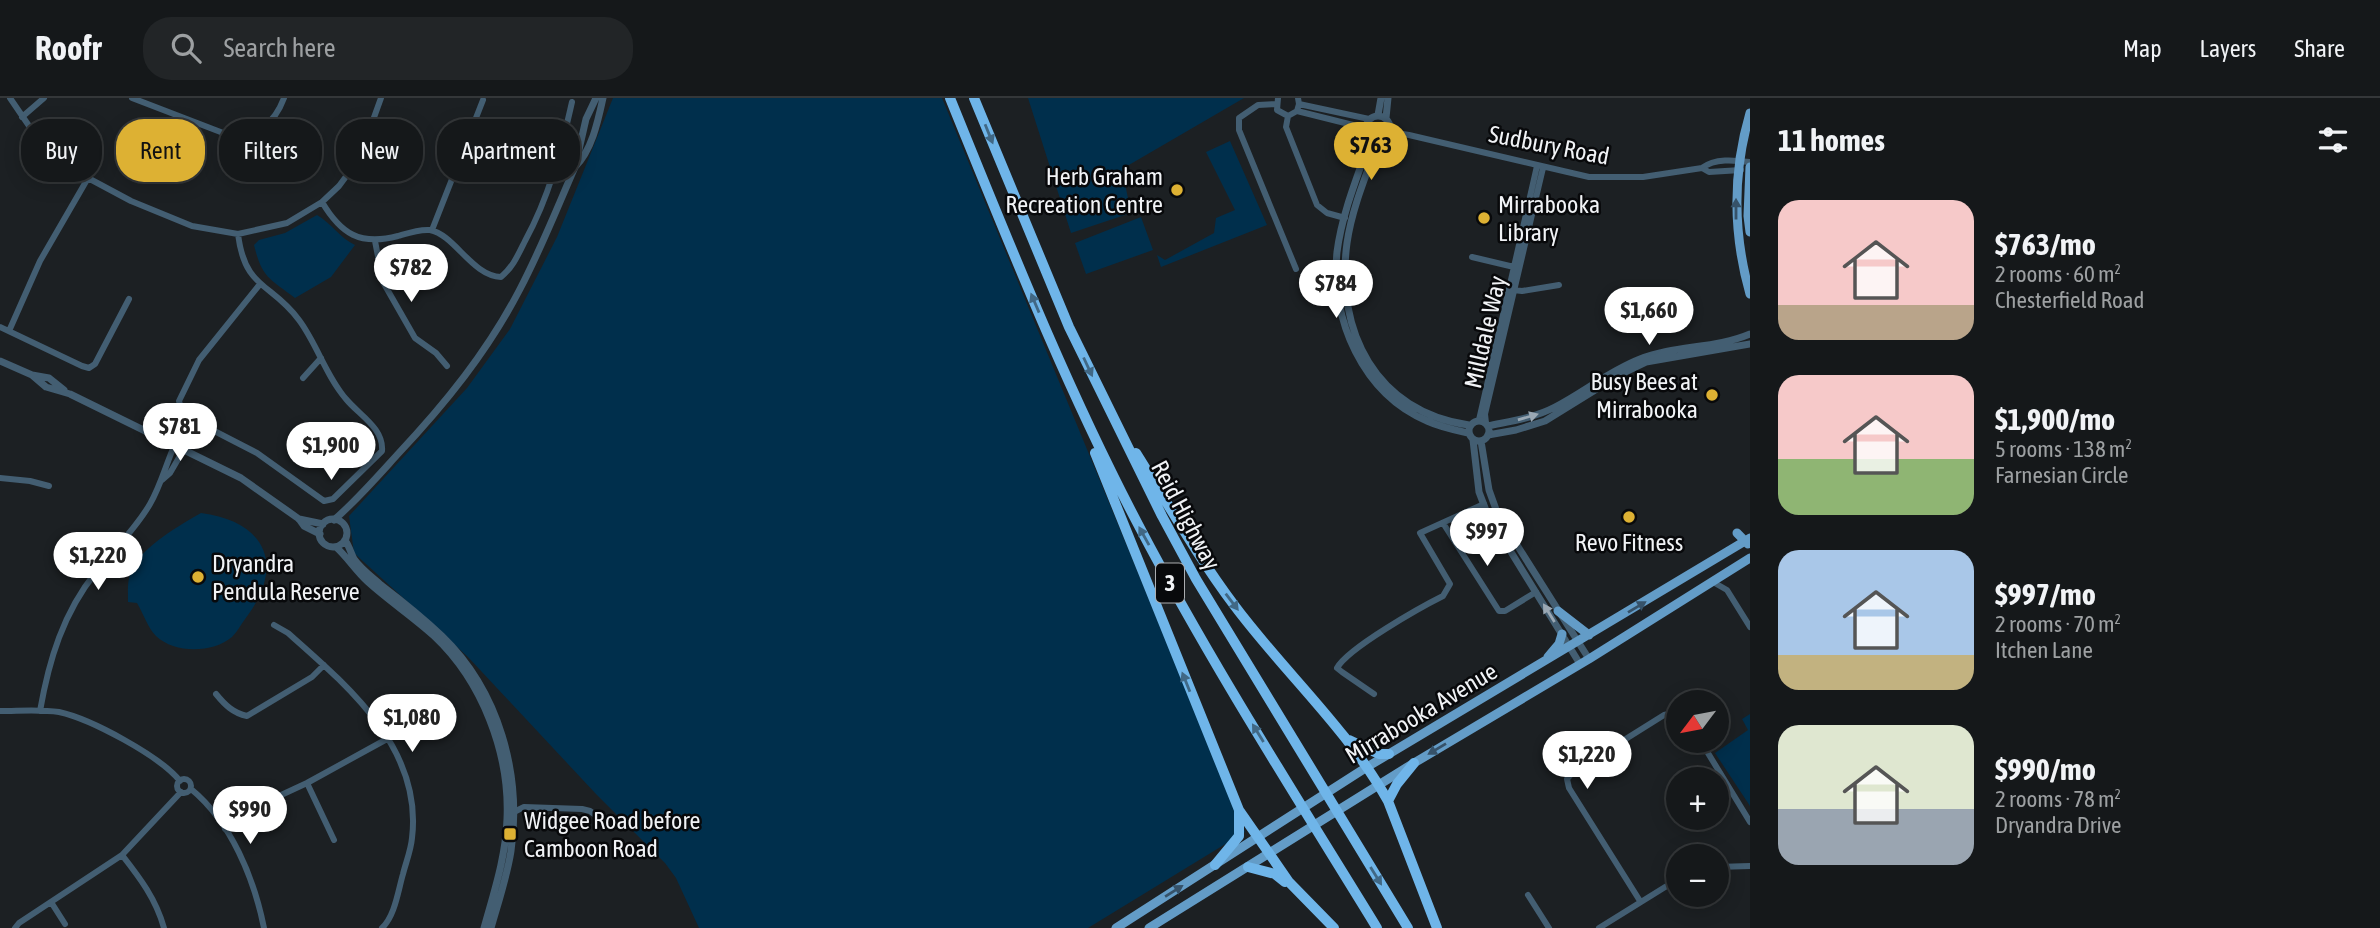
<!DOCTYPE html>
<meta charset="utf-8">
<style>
body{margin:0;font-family:"Asap Condensed",sans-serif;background:#222527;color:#f1f3f6;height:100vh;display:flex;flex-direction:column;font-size:26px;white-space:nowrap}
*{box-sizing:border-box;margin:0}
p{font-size:23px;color:#9da0a2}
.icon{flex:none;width:38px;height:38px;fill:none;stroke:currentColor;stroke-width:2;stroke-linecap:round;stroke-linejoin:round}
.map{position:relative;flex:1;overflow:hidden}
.sheet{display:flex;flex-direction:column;background:#15181a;width:630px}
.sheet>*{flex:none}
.guide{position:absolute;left:21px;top:21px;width:665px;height:63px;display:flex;gap:14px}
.needle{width:46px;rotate:238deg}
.buttons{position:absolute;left:1666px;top:592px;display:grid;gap:14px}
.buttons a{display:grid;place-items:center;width:63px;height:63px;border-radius:50%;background:#15181a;box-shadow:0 4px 18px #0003,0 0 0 2px #343739;font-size:35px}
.price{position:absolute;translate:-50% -60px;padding:0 16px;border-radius:24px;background:#fff;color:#222;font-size:23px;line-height:46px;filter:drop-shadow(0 2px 4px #0008)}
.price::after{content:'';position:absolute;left:50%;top:42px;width:21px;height:16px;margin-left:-10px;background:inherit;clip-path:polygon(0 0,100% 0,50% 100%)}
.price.active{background:#ddb133;color:#111}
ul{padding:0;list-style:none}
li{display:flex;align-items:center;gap:21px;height:175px;padding:0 28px}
li span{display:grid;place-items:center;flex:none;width:196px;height:140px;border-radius:21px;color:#555}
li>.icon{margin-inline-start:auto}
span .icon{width:84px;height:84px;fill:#fffc;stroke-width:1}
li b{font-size:30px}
h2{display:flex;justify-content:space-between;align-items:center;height:84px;padding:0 28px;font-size:30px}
.tag{padding:0 24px;border-radius:28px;background:#15181a;box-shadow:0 4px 18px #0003,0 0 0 2px #343739;font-size:24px;line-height:63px}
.tag.active{background:#ddb133;color:#111}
header{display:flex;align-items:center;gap:42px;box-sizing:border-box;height:98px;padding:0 35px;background:#15181a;border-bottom:2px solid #343739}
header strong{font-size:33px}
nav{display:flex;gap:38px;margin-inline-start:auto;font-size:24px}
.search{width:490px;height:63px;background:#222527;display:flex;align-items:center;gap:18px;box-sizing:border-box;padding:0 24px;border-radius:28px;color:#9da0a2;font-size:26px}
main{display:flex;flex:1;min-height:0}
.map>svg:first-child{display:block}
.green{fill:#002f4c}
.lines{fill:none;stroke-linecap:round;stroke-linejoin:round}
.minor{stroke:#435e72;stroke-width:6}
.tertiary{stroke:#435e72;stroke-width:7}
.primary{stroke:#639cc7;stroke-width:9}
.motorway{stroke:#6fb5e9;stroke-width:10}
.oneway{fill:#416885}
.oneway2{fill:#365269}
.oneway3{fill:#9aa8b4}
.poi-dot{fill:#ddb133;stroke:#08090b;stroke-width:2.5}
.labels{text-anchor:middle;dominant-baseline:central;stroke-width:5;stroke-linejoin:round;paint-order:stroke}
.shield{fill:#08090b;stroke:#abadb0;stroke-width:2}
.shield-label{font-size:23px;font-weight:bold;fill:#f1f3f6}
.street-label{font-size:24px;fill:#f1f3f6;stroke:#08090b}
.poi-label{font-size:24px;fill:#f1f3f6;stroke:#08090b;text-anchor:start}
</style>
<header>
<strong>Roofr</strong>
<div class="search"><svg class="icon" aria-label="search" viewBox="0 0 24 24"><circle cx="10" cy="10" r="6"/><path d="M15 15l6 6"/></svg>Search here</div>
<nav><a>Map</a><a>Layers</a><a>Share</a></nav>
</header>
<main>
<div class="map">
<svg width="1750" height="830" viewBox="0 0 1750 830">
<rect width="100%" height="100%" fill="#1c2023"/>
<path class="green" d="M613 0H942L1245 734 1088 830H699L676 780 665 765 596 696 468 559 354 455 349 418 467 290 510 231 557 139Z
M1028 0H1244L1122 71 1131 115 1071 135Z
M1230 43 1267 127 1161 169 1157 157 1165 162 1214 135 1216 120 1235 112 1206 54Z
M317 117C332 126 340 140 355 147L331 179 295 200C269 180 262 180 254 147L259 142 285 135Z
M1141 119 1153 152 1086 176 1075 145Z
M201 415C263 423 286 464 248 517 243 523 238 533 232 539 213 555 175 556 156 538 148 530 143 515 137 505L128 504C128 493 127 481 132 471 141 450 181 426 201 415Z
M1750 616V708L1715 655 1748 632 1742 621Z"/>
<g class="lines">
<path class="minor" d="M10 0 40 44 63 64 88 80 131 103 192 128 238 136 287 125 322 104 339 88 359 61 381 0
M132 0 231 38C258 36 274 27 284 0
M1278 0 1277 12 1288 18 1297 13 1299 6 1298 0
M1276 6 1258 7 1239 20V32L1296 171
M1299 6 1369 21
M1297 13 1365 30
M1288 18 1286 29 1317 107 1327 115 1345 120
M22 19 44 0
M1390 34 1409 37 1589 79H1643L1702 70C1715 60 1734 62 1750 64
M1702 70 1709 74 1741 72
M322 104C341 136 360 148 398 138 408 135 419 131 430 132 455 137 472 178 501 179 513 169 518 157 525 143 549 99 561 53 572 4
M432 132 483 2
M238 136C245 192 271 184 299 222 317 246 326 278 346 301 359 317 384 330 382 353L333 401 324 403 257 355 193 322 182 314 179 303 199 262 260 186
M375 143 383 184 415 240 436 255 447 268
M1472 159 1514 169
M1513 192 1522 193 1559 187
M0 229 82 268 89 270 95 266 129 201
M9 233 40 163 88 80
M303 280 321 260
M1479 322 1537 68
M1486 325 1485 316 1543 70
M0 380 30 383 49 388
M162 382 170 375 184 351
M1443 425 1499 513H1505L1536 494
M1713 484 1727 492 1750 529
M274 527 288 535C348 588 423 651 412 740 411 752 406 764 403 776 398 793 395 818 382 830
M216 596C225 607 233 615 247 618L312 579 324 567
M1374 596 1342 574 1337 570C1348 550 1421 509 1443 498L1450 486 1420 435 1484 406
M0 613C19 613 40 611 59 614 91 621 160 658 180 683
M40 613C49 562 63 515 96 474 114 451 135 432 150 406 161 387 166 366 175 346
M1700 642 1750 724
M177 688a7 7 0 1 1 14 0a7 7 0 1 1-14 0Z
M307 685 334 742
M191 691C231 724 254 780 264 830
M514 714 524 709 582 711 590 713 606 725
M225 731 251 711 307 685 387 641
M122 757C140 780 156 801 164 830
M1717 769 1750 768
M1528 797 1549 830
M1640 803 1569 690 1567 681 1573 674 1664 617 1678 614
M51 804 65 826
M15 830 19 825 122 757 181 694
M1599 830 1678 781"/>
<path class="tertiary" d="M1378 17 1381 0
M1366 30a12 12 0 1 1 24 0a12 12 0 1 1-24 0Z
M1386 20 1388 0
M1371 40C1358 77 1342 115 1337 154 1330 221 1363 296 1427 323 1440 329 1454 332 1468 335
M1379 42C1367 75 1352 110 1347 145 1335 233 1376 314 1469 327
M575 69 586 21 596 0
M0 263 32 277 49 280 64 292
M32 277 46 289 70 296 241 380 299 421 304 428 320 436
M1469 333a10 10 0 1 1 20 0a10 10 0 1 1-20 0Z
M1488 328C1511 323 1534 320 1555 309 1584 294 1609 273 1640 261 1675 247 1715 251 1750 236
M1488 337 1516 332 1545 323 1621 276 1646 264 1750 246
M1473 342 1479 394 1487 415 1580 566
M1481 343 1489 392 1498 417 1589 561
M299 421 323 426
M319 435a14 14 0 1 1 28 0a14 14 0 1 1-28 0Z
M334 422C357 402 377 379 397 357 445 306 488 253 520 191 541 151 557 110 575 69 592 52 598 23 603 0
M345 442C349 448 351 455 354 461 361 471 372 479 381 487 402 503 423 520 442 538 499 593 522 676 511 753 507 779 498 805 491 830
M336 449C348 460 356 473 368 484 389 503 413 519 434 538 482 583 510 655 507 721 506 758 494 794 484 830"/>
<path class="primary" d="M1750 15C1732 76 1733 136 1750 196
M1750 69 1748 118 1750 134
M1737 435 1748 446
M1558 513 1589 537
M1548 559 1559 546 1562 536
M1116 830 1367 669 1750 440
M1149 830 1414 665 1589 561 1750 460"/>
<path class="motorway" d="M950 0C1009 145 1067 292 1140 430 1212 567 1296 698 1377 830
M974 0 1069 229 1162 418 1196 481 1408 830
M1095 355 1239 712 1289 784 1334 830
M1136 355C1168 406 1198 459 1234 507 1284 574 1347 630 1388 703L1437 830
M1349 642 1379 656H1389
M1388 703 1397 686 1414 665
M1215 767 1239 738V712
M1248 769 1275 776 1285 784"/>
</g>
<defs><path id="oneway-solid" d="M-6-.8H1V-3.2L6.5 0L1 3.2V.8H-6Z" transform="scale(1.75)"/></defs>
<g class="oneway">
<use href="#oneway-solid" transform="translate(989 36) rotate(68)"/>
<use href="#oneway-solid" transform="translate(1035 205) rotate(-113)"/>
<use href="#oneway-solid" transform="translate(1088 269) rotate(65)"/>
<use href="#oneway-solid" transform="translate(1144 438) rotate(-119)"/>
<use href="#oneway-solid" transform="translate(1232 504) rotate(53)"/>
<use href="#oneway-solid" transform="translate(1186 584) rotate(-112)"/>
<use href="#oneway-solid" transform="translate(1258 635) rotate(-122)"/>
<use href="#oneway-solid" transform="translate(1376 778) rotate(58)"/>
</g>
<g class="oneway2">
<use href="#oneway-solid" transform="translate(1736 111) rotate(-90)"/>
<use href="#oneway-solid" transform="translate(1637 509) rotate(-31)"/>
<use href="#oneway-solid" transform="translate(1437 651) rotate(149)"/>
<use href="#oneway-solid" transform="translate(1174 793) rotate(-32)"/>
</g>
<g class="oneway3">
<use href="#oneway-solid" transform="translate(1528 319) rotate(-16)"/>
<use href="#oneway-solid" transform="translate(1549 515) rotate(-122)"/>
</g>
<g class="poi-dot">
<circle cx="1177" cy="92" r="7"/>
<circle cx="1484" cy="120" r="7"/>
<circle cx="1712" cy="297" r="7"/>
<circle cx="1629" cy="419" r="7"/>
<circle cx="198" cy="479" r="7"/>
<rect x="503" y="729" width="14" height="14" rx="3.5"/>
</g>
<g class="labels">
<rect class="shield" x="1156" y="465.5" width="28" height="39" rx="5"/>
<g class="shield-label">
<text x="1170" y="485">3</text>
</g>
<g class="street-label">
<text transform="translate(1549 47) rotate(11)">Sudbury Road</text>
<text transform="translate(1485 234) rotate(-77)">Milldale Way</text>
<text transform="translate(1186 417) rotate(62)">Reid Highway</text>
<text transform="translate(1421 615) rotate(-31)">Mirrabooka Avenue</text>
</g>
<g class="poi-label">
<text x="1163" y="78" text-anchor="end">Herb Graham<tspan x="1163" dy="28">Recreation Centre</tspan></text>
<text x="1498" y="106">Mirrabooka<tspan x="1498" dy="28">Library</tspan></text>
<text x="1698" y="283" text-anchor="end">Busy Bees at<tspan x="1698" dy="28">Mirrabooka</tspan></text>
<text x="1629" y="444" text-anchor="middle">Revo Fitness</text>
<text x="212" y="465">Dryandra<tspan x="212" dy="28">Pendula Reserve</tspan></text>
<text x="524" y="722">Widgee Road before<tspan x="524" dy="28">Camboon Road</tspan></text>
</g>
</g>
</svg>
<div class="buttons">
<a><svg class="needle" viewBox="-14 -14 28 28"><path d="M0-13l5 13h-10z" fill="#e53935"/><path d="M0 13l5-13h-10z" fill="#9da0a2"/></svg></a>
<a>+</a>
<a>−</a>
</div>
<b class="price active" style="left:1371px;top:84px">$763</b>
<b class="price" style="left:411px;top:206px">$782</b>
<b class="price" style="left:1336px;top:222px">$784</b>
<b class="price" style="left:1649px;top:249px">$1,660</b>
<b class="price" style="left:180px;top:365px">$781</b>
<b class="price" style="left:331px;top:384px">$1,900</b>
<b class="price" style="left:1487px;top:470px">$997</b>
<b class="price" style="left:98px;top:494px">$1,220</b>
<b class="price" style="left:412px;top:656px">$1,080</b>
<b class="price" style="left:1587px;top:693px">$1,220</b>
<b class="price" style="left:250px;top:748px">$990</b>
<div class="guide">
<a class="tag">Buy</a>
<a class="tag active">Rent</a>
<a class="tag">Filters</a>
<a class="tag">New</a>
<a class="tag">Apartment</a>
</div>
</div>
<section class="sheet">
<h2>11 homes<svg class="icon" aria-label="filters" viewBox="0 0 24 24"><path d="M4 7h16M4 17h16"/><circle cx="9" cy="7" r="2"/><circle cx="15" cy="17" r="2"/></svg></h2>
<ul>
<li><span style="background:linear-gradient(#f6c9c9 75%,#b9a48a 0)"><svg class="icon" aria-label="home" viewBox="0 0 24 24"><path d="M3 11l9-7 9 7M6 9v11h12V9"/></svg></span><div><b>$763/mo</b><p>2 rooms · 60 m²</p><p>Chesterfield Road</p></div></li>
<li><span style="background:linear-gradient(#f6c9c9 60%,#8fb573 0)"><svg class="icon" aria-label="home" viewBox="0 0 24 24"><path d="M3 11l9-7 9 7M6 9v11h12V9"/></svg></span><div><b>$1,900/mo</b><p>5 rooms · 138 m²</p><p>Farnesian Circle</p></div></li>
<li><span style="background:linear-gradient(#a9c7e8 75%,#c2b280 0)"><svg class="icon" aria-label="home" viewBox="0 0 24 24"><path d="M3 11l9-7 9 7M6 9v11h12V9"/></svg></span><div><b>$997/mo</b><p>2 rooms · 70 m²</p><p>Itchen Lane</p></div></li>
<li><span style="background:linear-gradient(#dfe7d0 60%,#9aa5b1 0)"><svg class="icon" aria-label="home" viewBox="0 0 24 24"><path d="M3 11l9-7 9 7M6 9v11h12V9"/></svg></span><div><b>$990/mo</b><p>2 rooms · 78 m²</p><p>Dryandra Drive</p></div></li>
</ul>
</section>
</main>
